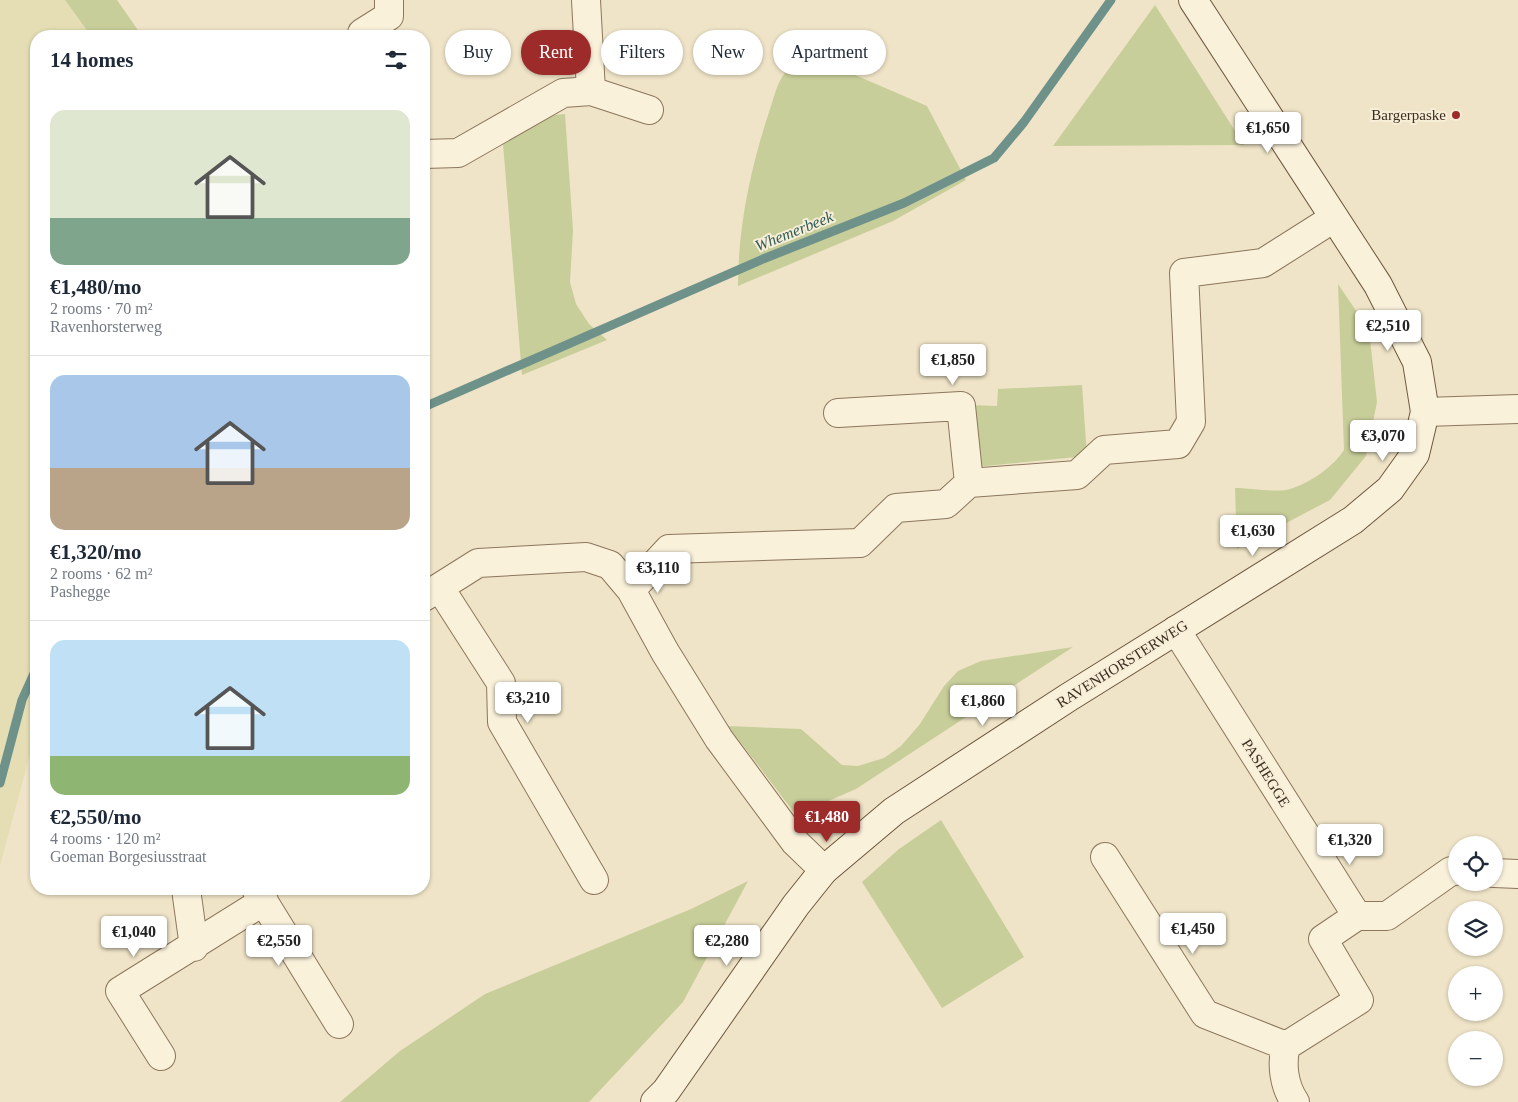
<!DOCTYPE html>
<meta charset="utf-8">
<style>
body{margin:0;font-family:"Times New Roman",serif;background:#f2f2f3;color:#1f2937;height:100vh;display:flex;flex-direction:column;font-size:19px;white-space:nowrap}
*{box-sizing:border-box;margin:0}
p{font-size:16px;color:#747a83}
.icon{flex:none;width:28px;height:28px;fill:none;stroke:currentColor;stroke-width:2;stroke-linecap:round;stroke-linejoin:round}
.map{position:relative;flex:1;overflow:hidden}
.drawer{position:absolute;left:30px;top:30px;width:400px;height:865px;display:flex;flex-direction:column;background:#fff;border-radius:20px;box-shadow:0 1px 4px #0004}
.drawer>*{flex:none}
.guide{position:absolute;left:445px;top:30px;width:475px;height:45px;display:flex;gap:10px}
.controls{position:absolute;left:1448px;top:836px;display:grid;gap:10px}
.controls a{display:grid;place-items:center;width:55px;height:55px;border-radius:50%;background:#fff;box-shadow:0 1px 4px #0004;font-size:25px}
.price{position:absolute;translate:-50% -42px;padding:0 11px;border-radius:5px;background:#fff;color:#222;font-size:16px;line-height:32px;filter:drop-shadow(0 1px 2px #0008)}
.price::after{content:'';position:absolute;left:50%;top:30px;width:15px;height:11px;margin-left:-8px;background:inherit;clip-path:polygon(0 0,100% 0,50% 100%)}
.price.selected{background:#9c2b2a;color:#fff}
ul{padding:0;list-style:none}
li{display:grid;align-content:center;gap:10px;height:265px;padding:0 20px}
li+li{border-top:1px solid #e0e1e3}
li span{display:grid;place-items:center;height:155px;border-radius:15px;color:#555}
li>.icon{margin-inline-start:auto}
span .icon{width:90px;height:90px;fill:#fffc;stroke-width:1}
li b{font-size:21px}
h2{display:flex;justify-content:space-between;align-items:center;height:60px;padding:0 20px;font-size:21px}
.chip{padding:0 18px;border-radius:22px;background:#fff;box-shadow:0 1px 4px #0004;font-size:18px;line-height:45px}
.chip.selected{background:#9c2b2a;color:#fff}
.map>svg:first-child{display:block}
.farmland{fill:#e5deb4}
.green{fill:#c8ce9a}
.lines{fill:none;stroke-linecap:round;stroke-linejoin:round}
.stream{stroke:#6e928a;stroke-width:9}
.street-casing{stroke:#8c765c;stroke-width:30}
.secondary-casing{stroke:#6e573f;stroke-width:30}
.street{stroke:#faf1db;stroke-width:28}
.secondary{stroke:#faf1db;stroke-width:28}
.poi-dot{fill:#9c2b2a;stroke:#f7eed7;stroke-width:2}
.labels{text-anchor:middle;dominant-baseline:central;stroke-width:4;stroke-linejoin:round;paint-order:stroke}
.poi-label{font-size:15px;fill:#3c2e20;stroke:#f7eed7;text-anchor:end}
.street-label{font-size:15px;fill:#3c2e20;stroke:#f7eed7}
.water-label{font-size:16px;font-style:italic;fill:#2f5c59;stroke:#f7eed7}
</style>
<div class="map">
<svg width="1518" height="1102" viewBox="0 0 1518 1102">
<rect width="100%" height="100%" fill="#efe4c7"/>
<path class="farmland" d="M0 0H65L91 36H36V732L0 866Z"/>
<path class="green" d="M65 0H117L142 36H91Z
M1155 5 1244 145 1053 146Z
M808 62 832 65 927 106 966 180 893 221 738 286C738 226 751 166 770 109 774 98 777 82 785 73 790 66 800 63 808 62Z
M565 114 573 230 570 282 576 304 589 324 607 340 522 375 503 144 554 115Z
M1338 284 1369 330 1377 402 1366 456 1330 500 1237 549 1235 488C1250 488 1277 493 1290 489 1310 483 1333 467 1344 450Z
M1082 385 1087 456 976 467 971 405 997 406 998 389Z
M1073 647 856 789 796 815 728 726 801 729 842 765 858 766 884 758 901 746 920 724 944 686 958 671 981 661Z
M941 820 1024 957 942 1008 862 882 899 849Z
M748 881 683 1002 589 1102H340L400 1051 485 994 691 909Z"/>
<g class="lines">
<path class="stream" d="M424 407 763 259 904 203 994 158 1024 122 1111 0
M0 783 22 700 36 669"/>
<g class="street-casing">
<path id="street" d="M586 0 591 91
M363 36 362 33 389 16V0
M424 154 458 153 563 93 591 91 649 110
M1425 412 1518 409
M838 413 961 406 969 483
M440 588 501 683 502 722 594 880
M631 590 669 549 860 543 896 508 946 504 969 483 1077 475 1104 450 1178 444 1191 422 1184 273 1263 263 1334 218
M424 597 478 563 586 557 610 565 631 590 665 652 719 739 795 842 824 870
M1176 630 1357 916 1323 939 1359 1000 1286 1046C1281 1064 1284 1086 1295 1102
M1105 857 1205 1014 1286 1046
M1494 873 1518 874
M186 889 194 947
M256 889 339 1024
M1357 916H1387L1451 871H1456
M161 1056 120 991 264 901"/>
</g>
<g class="secondary-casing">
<path id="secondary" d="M655 1102 666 1091 796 905 824 870 894 811 1069 697 1353 520 1390 489 1415 454 1425 412 1417 362 1378 285 1193 0"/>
</g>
<use href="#street" class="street"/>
<use href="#secondary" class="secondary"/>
</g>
<circle class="poi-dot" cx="1456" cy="115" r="5"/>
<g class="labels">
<g class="poi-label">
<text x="1446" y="115">Bargerpaske</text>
</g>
<g class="street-label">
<text transform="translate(1122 664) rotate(-32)">RAVENHORSTERWEG</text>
<text transform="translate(1266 773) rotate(58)">PASHEGGE</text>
</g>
<g class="water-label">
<text transform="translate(794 231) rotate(-22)">Whemerbeek</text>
</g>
</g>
</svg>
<div class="controls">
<a><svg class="icon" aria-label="locate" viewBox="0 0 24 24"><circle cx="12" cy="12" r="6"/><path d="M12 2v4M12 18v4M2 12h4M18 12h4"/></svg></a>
<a><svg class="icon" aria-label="layers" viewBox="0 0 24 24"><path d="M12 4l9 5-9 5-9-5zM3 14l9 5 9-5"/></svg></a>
<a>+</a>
<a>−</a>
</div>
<b class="price" style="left:1268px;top:154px">€1,650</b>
<b class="price" style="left:1388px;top:352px">€2,510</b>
<b class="price" style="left:953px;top:386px">€1,850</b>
<b class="price" style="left:1383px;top:462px">€3,070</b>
<b class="price" style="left:1253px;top:557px">€1,630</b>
<b class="price" style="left:658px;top:594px">€3,110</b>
<b class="price" style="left:528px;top:724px">€3,210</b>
<b class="price" style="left:983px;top:727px">€1,860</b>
<b class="price selected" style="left:827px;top:843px">€1,480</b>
<b class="price" style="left:1350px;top:866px">€1,320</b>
<b class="price" style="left:1193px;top:955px">€1,450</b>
<b class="price" style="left:134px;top:958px">€1,040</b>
<b class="price" style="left:279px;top:967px">€2,550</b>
<b class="price" style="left:727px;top:967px">€2,280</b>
<div class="guide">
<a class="chip">Buy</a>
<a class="chip selected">Rent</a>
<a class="chip">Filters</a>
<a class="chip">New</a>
<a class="chip">Apartment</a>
</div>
<section class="drawer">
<h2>14 homes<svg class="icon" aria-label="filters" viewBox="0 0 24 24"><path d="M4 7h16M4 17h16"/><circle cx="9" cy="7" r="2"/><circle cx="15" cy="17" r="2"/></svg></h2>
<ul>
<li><span style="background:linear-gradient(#dfe7d0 70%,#7fa58c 0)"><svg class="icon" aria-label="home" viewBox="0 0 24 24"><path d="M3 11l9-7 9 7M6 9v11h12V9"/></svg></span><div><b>€1,480/mo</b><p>2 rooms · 70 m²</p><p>Ravenhorsterweg</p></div></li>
<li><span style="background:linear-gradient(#a9c7e8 60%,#b9a48a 0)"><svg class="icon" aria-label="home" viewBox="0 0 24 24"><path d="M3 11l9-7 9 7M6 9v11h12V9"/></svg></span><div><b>€1,320/mo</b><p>2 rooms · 62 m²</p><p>Pashegge</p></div></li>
<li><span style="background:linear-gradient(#bfe0f5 75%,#8fb573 0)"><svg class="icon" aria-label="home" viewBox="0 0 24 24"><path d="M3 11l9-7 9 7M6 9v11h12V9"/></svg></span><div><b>€2,550/mo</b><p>4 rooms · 120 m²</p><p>Goeman Borgesiusstraat</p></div></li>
</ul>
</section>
</div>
